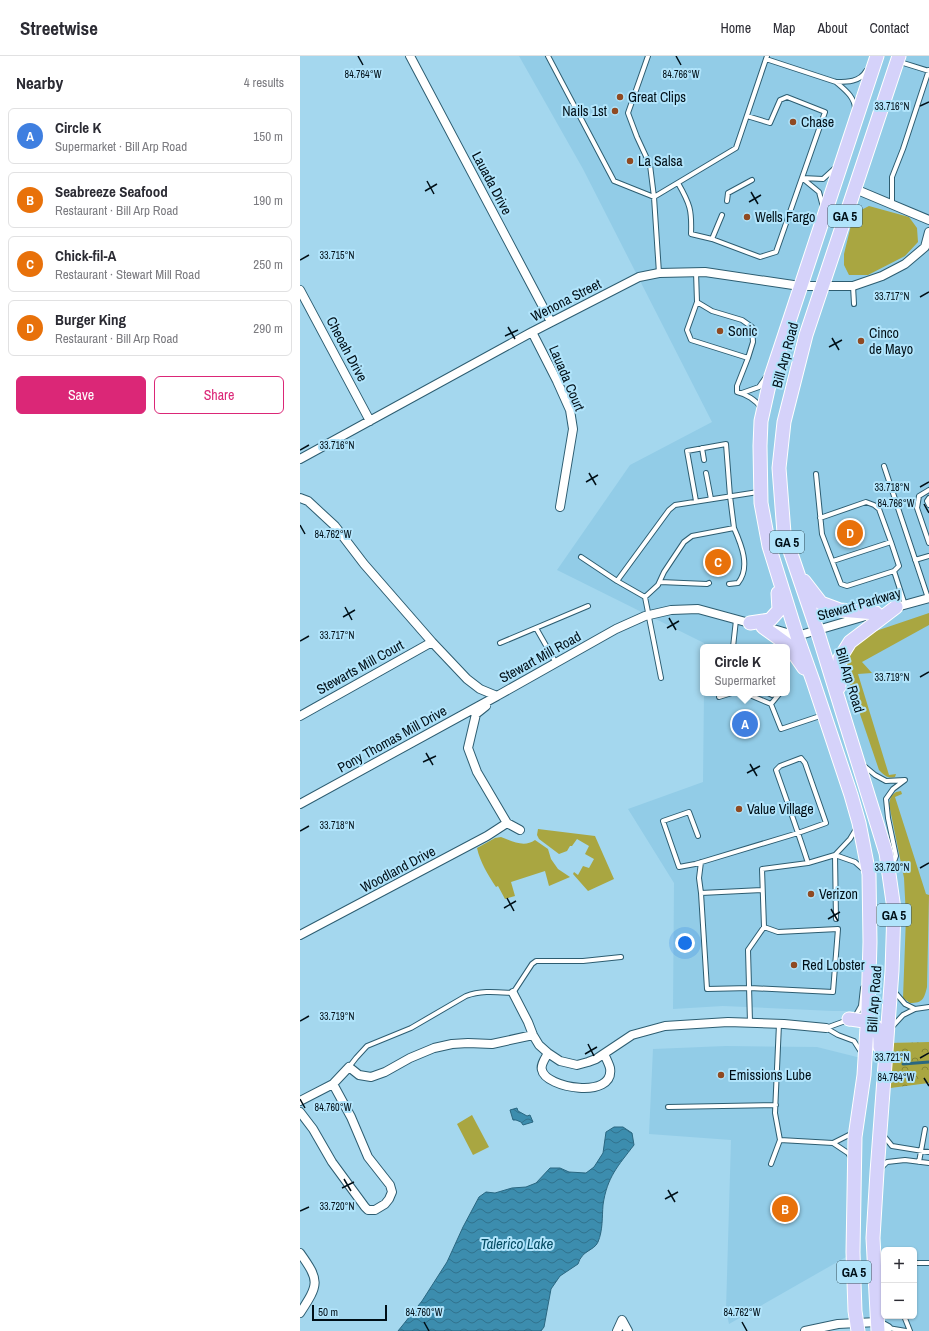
<!DOCTYPE html>
<html lang="en">
<head>
<meta charset="utf-8">
<style>
  :root { --surface:#fff; --page:#f2f2f3; --text:#2b2b33; --muted:#7c7c81; --line:#e1e1e2; --accent:#db2777 }
  body { margin:0; font-family:"Archivo Narrow",sans-serif; background:var(--page); color:var(--text) }
  .controls { position:absolute; right:12px; bottom:12px; display:grid; overflow:hidden; border-radius:6px; box-shadow:0 1px 3px #0004 }
  .controls button { width:36px; height:36px; display:grid; place-items:center; padding:0; border:0; border-bottom:1px solid var(--line); background:var(--surface); color:var(--text); font:20px sans-serif }
  .scale { position:absolute; left:12px; bottom:10px; width:75px; box-sizing:border-box; padding-left:4px; border:2px solid #000f17; border-top:0; font-size:11px; line-height:14px; white-space:nowrap; color:#000f17; -webkit-text-stroke:3px #b1e4fb; paint-order:stroke }
  .you { position:absolute; left:385px; top:887px; width:14px; height:14px; margin:-10px; border:3px solid #fff; border-radius:50%; background:#1a73e8; box-shadow:0 0 0 6px #1a73e833 }
  .badge { display:grid; place-items:center; width:26px; height:26px; border-radius:50%; background:var(--accent); color:#fff; font-size:13px; font-weight:700 }
  .pin { position:absolute; translate:-50% -50%; border:2px solid #fff; box-shadow:0 1px 4px #0006 }
  .popup { position:absolute; left:400px; top:588px; width:90px; height:52px; box-sizing:border-box; display:grid; place-content:center; border-radius:6px; background:var(--surface); filter:drop-shadow(0 1px 3px #0005); font-size:13px; white-space:nowrap; color:var(--muted) }
  .popup b { font-size:15px; color:var(--text) }
  .popup::after { content:''; position:absolute; left:50%; top:100%; margin-left:-8px; border:8px solid transparent; border-top-color:var(--surface) }
  .list { margin:0; padding:0; list-style:none }
  h2 { display:flex; justify-content:space-between; align-items:center; height:52px; margin:0; padding:0 16px; font-size:17px }
  h2 small { font-size:13px; font-weight:400; color:var(--muted) }
  .list li { display:grid; grid-template-columns:26px 1fr auto; gap:12px; align-items:center; box-sizing:border-box; height:56px; margin:0 8px 8px; padding:0 8px; border:1px solid var(--line); border-radius:6px }
  .list b { display:block; font-size:15px; white-space:nowrap }
  .list p { margin:0; font-size:13px; white-space:nowrap; color:var(--muted) }
  .list em { font-size:13px; font-style:normal; color:var(--muted) }
  .actions { display:flex; gap:8px; padding:12px 16px }
  .actions a { flex:1; padding:9px 0; border:1px solid var(--accent); border-radius:6px; text-align:center; font-size:14px; color:var(--accent) }
  .actions .main { background:var(--accent); color:#fff }
  .map { position:relative; flex:none; width:629px; height:1275px; overflow:hidden }
  header { display:flex; align-items:center; gap:24px; box-sizing:border-box; height:56px; padding:0 20px; background:var(--surface); border-bottom:1px solid var(--line) }
  header strong { font-size:19px }
  nav { display:flex; gap:22px; margin-inline-start:auto; font-size:14px }
  main { display:flex }
  aside { flex:1; background:var(--surface) }
  .map>svg:first-child { display:block }
</style>
</head>
<body>
<header>
<strong>Streetwise</strong>
<nav><a>Home</a><a>Map</a><a>About</a><a>Contact</a></nav>
</header>
<main>
<aside>
<h2>Nearby<small>4 results</small></h2>
<ul class="list">
<li><span class="badge" style="background:#3f7fe0">A</span><div><b>Circle K</b><p>Supermarket · Bill Arp Road</p></div><em>150 m</em></li>
<li><span class="badge" style="background:#e8710a">B</span><div><b>Seabreeze Seafood</b><p>Restaurant · Bill Arp Road</p></div><em>190 m</em></li>
<li><span class="badge" style="background:#e8710a">C</span><div><b>Chick-fil-A</b><p>Restaurant · Stewart Mill Road</p></div><em>250 m</em></li>
<li><span class="badge" style="background:#e8710a">D</span><div><b>Burger King</b><p>Restaurant · Bill Arp Road</p></div><em>290 m</em></li>
</ul>
<div class="actions"><a class="main">Save</a><a>Share</a></div>
</aside>
<div class="map">
<svg width="629" height="1275" viewBox="0 0 629 1275">
  <defs>
    <pattern id="forest-crowns" width="20" height="18" patternUnits="userSpaceOnUse"><rect width="20" height="18" fill="#a9a641"/><path d="M2 6a3 3 0 1 1 6 0M12 15a3 3 0 1 1 6 0" fill="none" stroke="#878635"/></pattern>
    <pattern id="water-waves" width="16" height="10" patternUnits="userSpaceOnUse"><rect width="16" height="10" fill="#3c8dae"/><path d="M0 5q4-4 8 0t8 0" fill="none" stroke="#30728d"/></pattern>
  </defs>
  <rect width="100%" height="100%" fill="#a4d7ee"/>
  <path fill="#92cce7" fill-rule="evenodd" d="M219 0H629V986L587 987 584 1033 629 1027V1275H558L553 1197 429 1268 426 1254 431 1084 349 1078 353 993 426 990 517 991 565 1003 567 955H533L423 950 373 953 374 827 328 753 403 726 404 637H487V591H404V587L257 514 330 409 412 366 283 113ZM584 1194H614V1260H584Z"/>
  <path fill="#a9a641" d="M569 150 609 161 617 172 618 186 605 200 568 219H549L544 209V198L552 165 559 155Z
    M629 557V569L562 606 572 617 558 618 589 719 596 718 595 721C588 723 585 720 579 714L545 614C548 597 552 587 567 578Z
    M601 735 602 738 595 741 626 838 629 839 627 931C624 943 623 947 610 947L603 942 606 861 604 822 589 748 591 740 596 736Z
    M238 773 295 780 314 823 288 835 273 818 274 816 278 819 283 810 289 812 294 803 285 798 289 790 277 783 272 790H270L267 795 259 798 239 783 237 779Z
    M201 781C212 785 224 792 235 784L248 793 251 803 258 813 270 821 249 830 245 815 211 826 215 840 205 843 198 830 196 831C188 819 180 806 177 792L195 782Z
    M172 1059 189 1091 173 1099 157 1068Z"/>
  <path fill="url(#forest-crowns)" d="M629 986V1027L583 1033 587 987Z"/>
  <path fill="url(#water-waves)" stroke="#2a6781" d="M217 1052 218 1055 227 1060 230 1059 233 1066 223 1069 221 1066 216 1064H213L210 1054Z
    M314 1071H323L332 1077 334 1089C318 1110 307 1121 303 1149 302 1161 303 1174 298 1186 294 1195 282 1194 278 1208L260 1220 251 1233 244 1271 241 1275H98L122 1245 147 1206 163 1171 179 1141 186 1136 195 1137 212 1132 226 1131 236 1127 250 1112H260L269 1116 286 1117 294 1111 303 1097 306 1076Z"/>
  <g fill="none" stroke-linecap="round" stroke-linejoin="round">
    <path stroke="#2a6781" stroke-width="3" d="M603 1008 629 1006"/>
    <g stroke="#2d5d71" stroke-width="6">
      <path id="service" d="M248 0 314 125 354 141
        M348 0 328 57 337 81 350 109 354 141 359 217
        M466 3 536 26C547 26 560 26 566 15
        M600 6 629 15
        M536 26C544 33 555 41 555 53
        M502 122 523 123 534 113
        M502 122 519 136 523 151
        M378 127C390 148 392 154 391 178L412 183 460 201 476 196 525 56 487 41 480 44 470 67 447 60
        M354 141 436 92 467 0
        M427 145 428 137 452 124
        M592 148V121L603 93 629 14
        M412 183 422 159
        M396 216 397 246 387 274 391 284 448 302 453 286 452 271 442 264 412 255 397 246
        M553 230 554 248
        M448 302 437 330V336C446 338 456 344 461 352
        M442 337 459 331 466 321
        M402 392 404 404
        M584 410 628 542
        M406 417 411 443
        M516 418 522 478 541 528 547 530 594 515 605 549
        M629 434 619 440 617 452 629 487
        M629 442 627 445 629 449
        M520 462 566 446 574 449 579 453 591 486
        M281 501 317 525
        M615 504 629 500
        M533 505 591 486 599 510 594 515
        M360 526 407 528 409 527
        M429 528 438 527C451 511 441 488 434 472
        M345 541 358 529 364 516 384 486 392 480 434 472 430 440 426 388 387 395 396 445
        M236 572 256 607
        M200 587 288 550
        M433 591 436 564
        M361 622 345 541 317 525 369 454 375 449 458 436
        M450 637 452 640 471 648 481 673 523 659
        M468 637 472 639 478 637
        M419 641 432 637
        M471 648 480 637
        M563 709 575 719 586 725 605 724 593 733 586 743 588 762 596 800 592 811
        M398 780 389 756 363 765 379 811 395 808 498 777 526 767 505 707 501 702 480 710 476 714C487 745 498 776 508 807
        M535 799 536 863
        M535 799 555 806 564 814
        M401 806 399 822 401 837
        M462 834 401 837 407 933 450 932 533 936 538 873 478 876 464 871 462 813 508 807 535 799 550 783 556 773
        M615 953 629 951
        M554 961 556 959 561 950 563 932
        M548 964 526 972 538 979 554 985 561 996
        M450 966 448 894 464 871
        M479 968 475 1057 480 1084 533 1087
        M591 972 603 959 615 953 605 948 593 934
        M49 1011 56 1002 67 990 111 972 166 940C181 934 197 936 213 937L232 908 236 905H283L321 901
        M368 1051 476 1049
        M583 1079 592 1090 629 1096
        M550 1100 548 1097 533 1087 553 1077
        M619 1106 625 1073
        M471 1108 480 1084
        M580 1113 587 1106 605 1104 629 1107
        M614 1208 616 1207H629
        M604 1260 610 1275
        M588 1272 606 1275"/>
    </g>
    <g stroke="#2d5d71" stroke-width="10">
      <path id="minor" d="M110 0 251 266
        M555 133 629 164
        M0 234 70 365
        M232 276 257 325 270 354 273 373 260 451
        M0 403 232 276 339 221 359 217 405 216 500 230H553L582 220 605 208 625 191 629 176
        M0 442 8 445 35 470 64 508 132 586 167 623 180 633 197 640 316 573 345 560 371 554 398 553 453 568
        M593 552 629 542
        M470 572 497 580 569 559
        M186 650 176 658 168 692 177 716 207 767 220 774
        M0 660 132 586
        M0 748 197 640
        M0 879 187 780 207 767
        M213 937 228 966 233 979 239 989 248 997 260 1005 277 1009 288 1006 296 1003 332 979 365 970 428 966 484 968 526 972
        M248 997C246 1001 240 1009 242 1014 245 1032 315 1044 310 1012 309 1008 306 1002 304 998
        M0 1045 33 1028
        M0 1056 13 1073 32 1106 65 1151 68 1154H75L85 1148 89 1143 92 1136 90 1129 68 1101 51 1061 33 1028 49 1011 59 1019 71 1021 85 1016 110 1002 134 992 152 988 168 987 192 988 233 979
        M0 1197C20 1225 19 1228 0 1257
        M317 1275 322 1264 328 1275
        M505 1275 538 1268 577 1266 588 1272 582 1275"/>
    </g>
    <g stroke="#fff" stroke-width="15">
      <path id="primary" d="M504 525 521 547 540 554 576 557
        M450 567 470 564 479 554 478 537
        M463 571 488 589 504 612
        M539 631 540 602 550 586 596 551
        M549 963C572 966 581 966 580 991
        M558 1275 555 1255 553 1196 555 1081 564 1019 568 955 570 886 569 818 559 767 551 739 513 625 497 580 469 490 461 447 460 390 461 365 471 320 577 0
        M578 1275 573 1182 577 1116 592 915 594 853 586 797 517 574 484 477 479 412 484 366 506 279 599 0"/>
    </g>
    <use href="#service" stroke="#fff" stroke-width="4"/>
    <use href="#minor" stroke="#fff" stroke-width="8"/>
    <use href="#primary" stroke="#d5d2fa" stroke-width="13"/>
  </g>
  <path fill="none" stroke="#000f17" stroke-width="1.5" d="M58 0 63 9M376 0 381 9M620 50 629 46M127 125 134 138M125 135 137 128M451 136 458 148M449 146 461 139M0 204 9 199M620 241 629 236M208 271 215 283M205 280 218 274M532 282 539 294M529 291 542 284M0 394 9 389M289 417 296 429M286 426 298 419M620 431 629 426M624 448 629 457M0 469 5 478M45 551 52 564M43 561 55 554M369 562 376 574M367 572 379 565M0 585 9 580M620 621 629 616M126 697 133 709M123 706 136 700M450 708 457 720M447 717 460 710M0 775 9 770M620 812 629 807M207 842 214 855M204 852 216 845M531 853 538 865M528 863 540 856M0 965 9 960M288 988 294 1000M285 998 297 991M620 1002 629 997M624 1022 629 1030M0 1043 5 1052M44 1123 51 1135M42 1132 54 1126M368 1134 375 1146M365 1143 378 1136M0 1155 9 1151M124 1266 129 1275M442 1266 447 1275"/>
  <g fill="#904a22" stroke="#b1e4fb" stroke-width="1.5">
    <circle cx="320" cy="41" r="4"/>
    <circle cx="315" cy="55" r="4"/>
    <circle cx="493" cy="66" r="4"/>
    <circle cx="330" cy="105" r="4"/>
    <circle cx="447" cy="161" r="4"/>
    <circle cx="420" cy="275" r="4"/>
    <circle cx="561" cy="285" r="4"/>
    <circle cx="439" cy="753" r="4"/>
    <circle cx="511" cy="838" r="4"/>
    <circle cx="494" cy="909" r="4"/>
    <circle cx="421" cy="1019" r="4"/>
  </g>
  <g text-anchor="middle" dominant-baseline="central" stroke-width="4" stroke-linejoin="round" paint-order="stroke">
    <g fill="#b1e4fb" stroke="#354f5b" stroke-width="1">
      <rect x="528" y="149" width="34" height="22" rx="3"/>
      <rect x="470" y="475" width="34" height="22" rx="3"/>
      <rect x="577" y="848" width="34" height="22" rx="3"/>
      <rect x="537" y="1205" width="34" height="22" rx="3"/>
    </g>
    <g font-size="13" font-weight="bold" fill="#000f17">
      <text x="545" y="160">GA 5</text>
      <text x="487" y="486">GA 5</text>
      <text x="594" y="859">GA 5</text>
      <text x="554" y="1216">GA 5</text>
    </g>
    <g font-size="14" fill="#000f17" stroke="#b1e4fb" text-anchor="start">
      <text x="328" y="41">Great Clips</text>
      <text x="307" y="55" text-anchor="end">Nails 1st</text>
      <text x="501" y="66">Chase</text>
      <text x="338" y="105">La Salsa</text>
      <text x="455" y="161">Wells Fargo</text>
      <text x="428" y="275">Sonic</text>
      <text x="569" y="277">Cinco<tspan x="569" dy="16">de Mayo</tspan></text>
      <text x="447" y="753">Value Village</text>
      <text x="519" y="838">Verizon</text>
      <text x="502" y="909">Red Lobster</text>
      <text x="429" y="1019">Emissions Lube</text>
    </g>
    <g font-size="14" fill="#000f17" stroke="#b1e4fb">
      <text transform="translate(192 127) rotate(62)">Lauada Drive</text>
      <text transform="translate(266 244) rotate(-27)">Wenona Street</text>
      <text transform="translate(47 293) rotate(62)">Cheoah Drive</text>
      <text transform="translate(485 299) rotate(-75)">Bill Arp Road</text>
      <text transform="translate(267 322) rotate(67)">Lauada Court</text>
      <text transform="translate(559 548) rotate(-16)">Stewart Parkway</text>
      <text transform="translate(240 601) rotate(-29)">Stewart Mill Road</text>
      <text transform="translate(60 611) rotate(-29)">Stewarts Mill Court</text>
      <text transform="translate(550 624) rotate(73)">Bill Arp Road</text>
      <text transform="translate(92 683) rotate(-29)">Pony Thomas Mill Drive</text>
      <text transform="translate(98 813) rotate(-28)">Woodland Drive</text>
      <text transform="translate(574 943) rotate(-86)">Bill Arp Road</text>
    </g>
    <g font-size="15" font-style="italic" fill="#054c64" stroke="#b1e4fb">
      <text x="217" y="1187">Talerico Lake</text>
    </g>
  </g>
  <g font-size="10" text-anchor="middle" fill="#000f17" stroke="#b1e4fb" stroke-width="4" stroke-linejoin="round" paint-order="stroke">
    <text x="63" y="22">84.764°W</text>
    <text x="381" y="22">84.766°W</text>
    <text x="592" y="54">33.716°N</text>
    <text x="37" y="203">33.715°N</text>
    <text x="592" y="244">33.717°N</text>
    <text x="37" y="393">33.716°N</text>
    <text x="592" y="435">33.718°N</text>
    <text x="596" y="451">84.766°W</text>
    <text x="33" y="482">84.762°W</text>
    <text x="37" y="583">33.717°N</text>
    <text x="592" y="625">33.719°N</text>
    <text x="37" y="773">33.718°N</text>
    <text x="592" y="815">33.720°N</text>
    <text x="37" y="964">33.719°N</text>
    <text x="592" y="1005">33.721°N</text>
    <text x="596" y="1025">84.764°W</text>
    <text x="33" y="1055">84.760°W</text>
    <text x="37" y="1154">33.720°N</text>
    <text x="124" y="1260">84.760°W</text>
    <text x="442" y="1260">84.762°W</text>
  </g>
</svg>
<div class="controls">
<button>+</button>
<button>−</button>
</div>
<div class="scale">50 m</div>
<div class="you"></div>
<div class="pin badge" style="left:445px;top:668px;background:#3f7fe0">A</div>
<div class="popup"><b>Circle K</b>Supermarket</div>
<div class="pin badge" style="left:485px;top:1153px;background:#e8710a">B</div>
<div class="pin badge" style="left:418px;top:506px;background:#e8710a">C</div>
<div class="pin badge" style="left:550px;top:477px;background:#e8710a">D</div>
</div>
</main>
</body>
</html>
